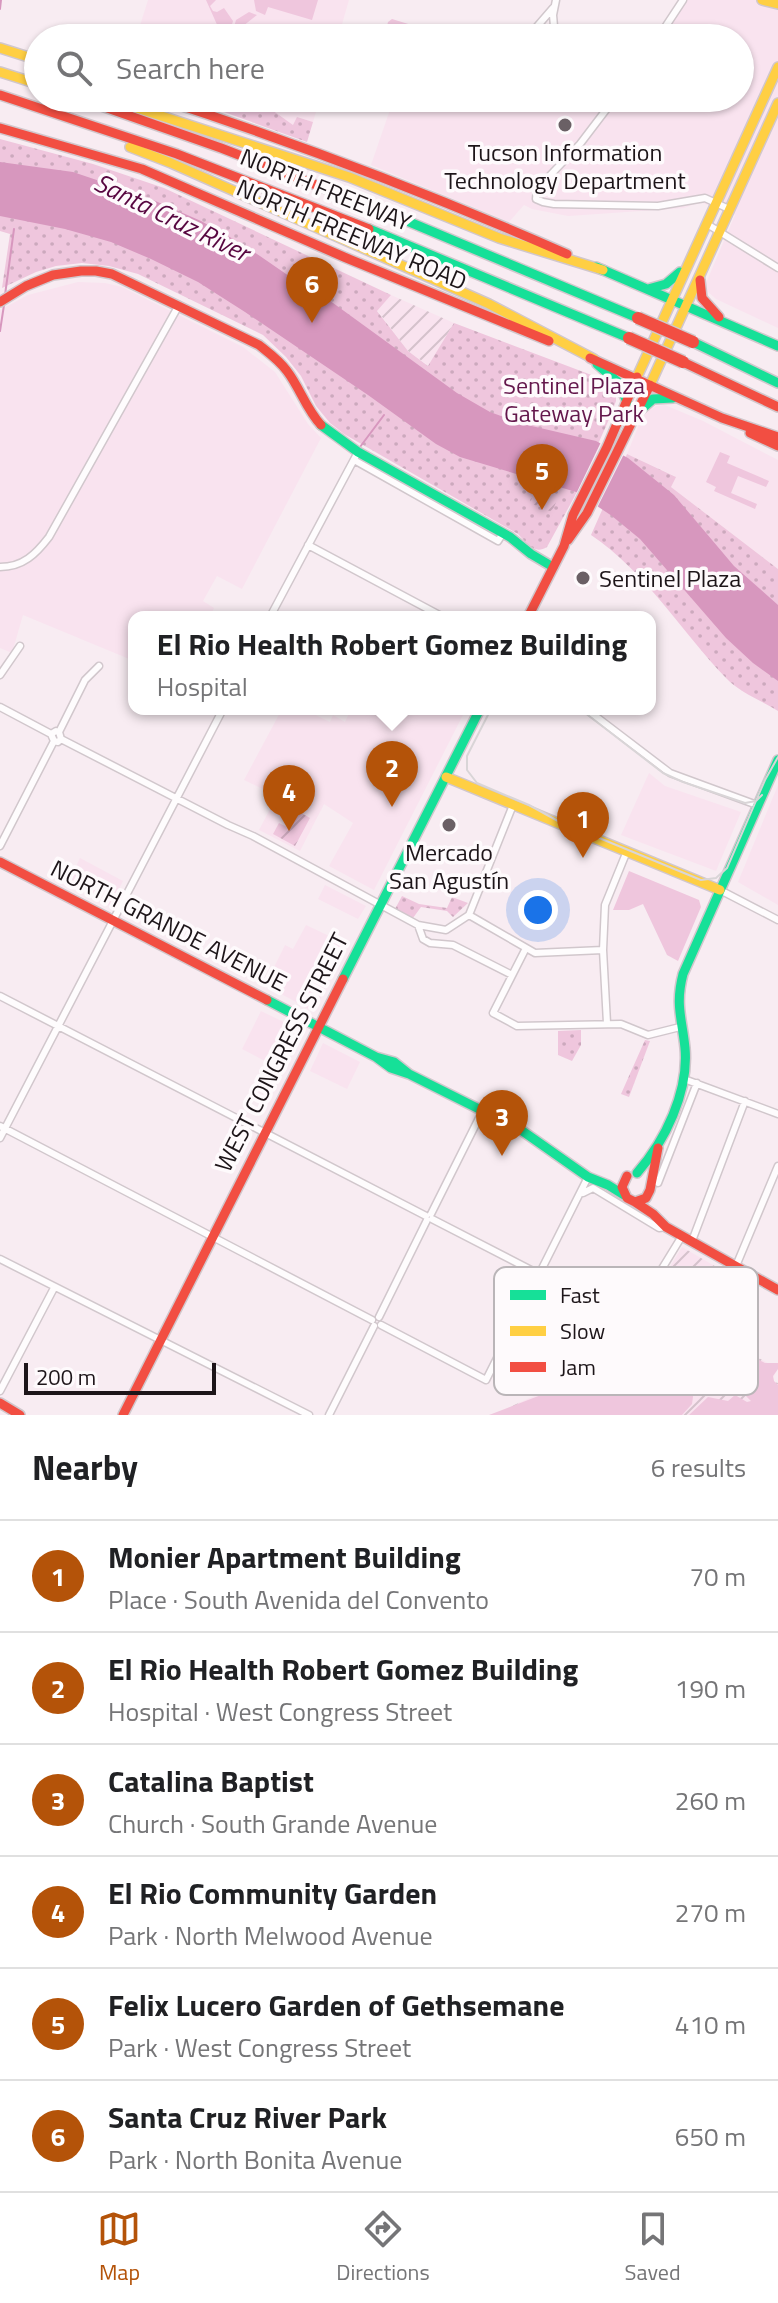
<!DOCTYPE html>
<html lang="en">
<head>
<meta charset="utf-8">
<style>
  :root { --surface:#fff; --page:#f2f2f2; --text:#202124; --muted:#757577; --line:#e0e0e0; --accent:#b45309 }
  body { margin:0; font-family:"Titillium Web",sans-serif; background:var(--page); color:var(--text) }
  .scale { position:absolute; left:24px; bottom:20px; width:192px; box-sizing:border-box; padding-left:8px; border:4px solid #1d1519; border-top:0; font-size:22px; line-height:28px; white-space:nowrap; color:#1d1519; -webkit-text-stroke:6px #fefafc; paint-order:stroke }
  .you { position:absolute; left:538px; top:910px; width:28px; height:28px; margin:-20px; border:6px solid #fff; border-radius:50%; background:#1a73e8; box-shadow:0 0 0 12px #1a73e833 }
  .badge { display:grid; place-items:center; width:52px; height:52px; border-radius:50%; background:var(--accent); color:#fff; font-size:26px; font-weight:700 }
  .pin { position:absolute; translate:-50% -66px; filter:drop-shadow(0 2px 4px #0008) }
  .pin::after { content:''; position:absolute; top:42px; width:28px; height:24px; background:inherit; clip-path:polygon(0 0,100% 0,50% 100%) }
  .popup { position:absolute; left:128px; top:611px; width:528px; height:104px; box-sizing:border-box; display:grid; place-content:center; border-radius:16px; background:var(--surface); filter:drop-shadow(0 2px 6px #0005); font-size:26px; white-space:nowrap; color:var(--muted) }
  .popup b { font-size:30px; color:var(--text) }
  .popup::after { content:''; position:absolute; left:50%; top:100%; margin-left:-16px; border:16px solid transparent; border-top-color:var(--surface) }
  .list { margin:0; padding:0; list-style:none }
  h2 { display:flex; justify-content:space-between; align-items:center; height:104px; margin:0; padding:0 32px; font-size:34px }
  h2 small { font-size:26px; font-weight:400; color:var(--muted) }
  .list li { display:grid; grid-template-columns:52px 1fr auto; gap:24px; align-items:center; box-sizing:border-box; height:112px; padding:0 32px; border-top:2px solid var(--line) }
  .list b { display:block; font-size:30px; white-space:nowrap }
  .list p { margin:0; font-size:26px; white-space:nowrap; color:var(--muted) }
  .list em { font-size:26px; font-style:normal; color:var(--muted) }
  .icon { flex:none; width:44px; height:44px; fill:none; stroke:currentColor; stroke-width:2; stroke-linecap:round; stroke-linejoin:round }
  .map { position:relative; flex:none; width:778px; height:1415px; overflow:hidden }
  .search { position:absolute; background:var(--surface); box-shadow:0 2px 6px #0004; left:24px; right:24px; top:24px; height:88px; display:flex; align-items:center; gap:20px; box-sizing:border-box; padding:0 28px; border-radius:44px; color:var(--muted); font-size:30px }
  .sheet { height:776px; background:var(--surface) }
  nav { display:flex; justify-content:space-around; align-items:center; box-sizing:border-box; height:112px; border-top:2px solid var(--line); background:var(--surface); font-size:22px; color:var(--muted) }
  nav a { display:grid; justify-items:center; gap:4px }
  nav .on { color:var(--accent) }
  .map>svg:first-child { display:block }
</style>
</head>
<body>
<div class="map">
<svg width="778" height="1415" viewBox="0 0 778 1415">
  <defs>
    <pattern id="industrial-furrows" width="10" height="10" patternUnits="userSpaceOnUse" patternTransform="scale(2)"><rect width="10" height="10" fill="#f9e3ef"/><path d="M-1 1l2-2M0 10L10 0M9 11l2-2" fill="none" stroke="#d5c2cc"/></pattern>
    <pattern id="park-dots" width="8" height="8" patternUnits="userSpaceOnUse" patternTransform="scale(2)"><rect width="8" height="8" fill="#efc6dd"/><path d="M2 2h.1M6 6h.1" fill="none" stroke="#cca9bd" stroke-width="1.8" stroke-linecap="round"/></pattern>
    <pattern id="garden-furrows" width="10" height="10" patternUnits="userSpaceOnUse" patternTransform="scale(2)"><rect width="10" height="10" fill="#efc6dd"/><path d="M-1 1l2-2M0 10L10 0M9 11l2-2" fill="none" stroke="#cca9bd"/></pattern>
  </defs>
  <rect width="100%" height="100%" fill="#f8ecf2"/>
  <path fill="#f9e3ef" d="M148 0H349L338 38H140L137 35Z
    M683 0H778V328L716 299 707 291 706 283 735 215 700 202 684 208 568 216 532 209 524 205 509 222 371 165 394 98H740V38H658Z
    M252 98H320L313 122 297 117 294 126 258 100Z
    M78 282 105 283 122 287 243 347 275 372 308 424 321 438 242 589 217 576 203 601 214 608 210 617H134V661L23 615 12 653 0 648V310L28 295Z
    M665 405 703 421 778 460V569L671 487 675 476 627 454 643 415 656 406Z
    M282 709H303L330 722 333 715 345 722 351 709H466L374 890 329 866 353 823 324 804 300 851 259 830 277 796 244 780Z
    M649 773 665 786 741 812 716 871 621 835Z
    M778 785V905L738 882Z
    M80 858 123 881 110 906 68 883Z
    M325 885 366 906 358 919 318 899Z
    M306 925 346 944 314 1012 265 985 285 945 293 949Z
    M261 1011 302 1031 282 1070 242 1049Z
    M323 1043 360 1062 347 1089 310 1071Z"/>
  <path fill="url(#industrial-furrows)" d="M391 295 454 323 429 366 408 351 377 310Z
    M682 1247 720 1269 690 1318 778 1369 771 1381 778 1383V1415H492L585 1373 521 1329 533 1303 553 1312 633 1327Z"/>
  <path fill="#efc6dd" d="M206 0H216L210 6 213 11 217 12 224 8 233 21 228 38H223Z
    M254 0H318L312 20 268 7 265 15 256 11Z
    M249 12 257 15 243 26 247 31H259L261 26 300 38H231L236 20Z
    M392 19 418 27 420 32 418 38C407 38 394 40 385 33L388 22Z
    M720 452 730 456 727 463 769 481 766 487 738 476 731 493 757 504 755 509 714 491 716 487 706 482Z
    M629 871 699 900 701 907 678 961 667 955 643 904 629 910H613Z
    M693 1339 714 1349C730 1341 737 1349 750 1358L753 1357 765 1363H778V1369L773 1376 774 1381 778 1385V1415H689L708 1397 728 1401 735 1395 747 1402 751 1401 744 1394 714 1393 716 1383 714 1382 707 1390 700 1392 698 1375C684 1363 688 1357 690 1341Z
    M666 1343C671 1351 673 1363 678 1368 690 1384 696 1378 692 1404L682 1415H489L554 1390 547 1384C552 1372 564 1374 573 1369L569 1364 571 1359C582 1358 593 1365 604 1366L614 1354 623 1356 660 1344Z"/>
  <path fill="url(#park-dots)" d="M185 98H252L258 100 293 125 297 117 313 122 307 142Z
    M0 139 93 164 164 188 391 295 377 311 408 351 428 366 454 323 610 382 616 391V401L610 417 576 494 547 547C534 555 527 543 518 534L344 434 330 423 316 406 301 376 286 357 263 335 138 274 109 266 82 263 56 266 36 272 2 288 10 234 0 231Z
    M627 454 676 477 671 487 778 569V711C762 701 739 692 726 678 680 630 647 573 591 535Z
    M402 896 419 904 447 908 452 897 468 903 453 917 447 911 421 907 413 918 395 909Z
    M581 1030V1045L572 1061 558 1055V1031Z
    M645 1040 650 1041 629 1097 621 1094Z"/>
  <path fill="url(#garden-furrows)" d="M537 486 559 495 552 512 530 503Z
    M296 810 310 818 295 846 273 834 279 823 287 827Z"/>
  <path fill="#d797be" d="M0 162 73 172 144 196 201 221 244 245 302 285 311 287 457 393 490 412 523 424 596 441 628 458 674 495 734 566 778 605V681L753 663 726 638 640 539 612 516 576 492 460 457 436 444 368 395 245 312 198 282 151 259 111 242 65 229 0 216Z"/>
  <path fill="#f8ecf2" d="M602 440 625 452 596 510 575 496Z"/>
  <g fill="none" stroke-linecap="round" stroke-linejoin="round">
    <path stroke="#d797be" stroke-width="2" d="M0 9 1 0
      M5 295 14 229
      M0 331 4 305
      M360 447 384 415"/>
    <g stroke="#d1c7cc" stroke-width="9">
      <path id="street" d="M534 30 553 8
        M527 38C535 26 547 26 554 38
        M555 38 553 15 556 0
        M658 38 683 0
        M615 98 580 144 537 189 536 199 543 202 554 204 658 206 705 198 729 209
        M707 224 778 268
        M354 460 498 541 503 533
        M308 545 443 617
        M0 567C23 567 36 554 49 537L179 305
        M270 617 358 452
        M0 675 20 646
        M0 707 51 734
        M586 709 670 773 757 805
        M59 732 56 731 51 734 54 741 58 742 61 739 59 732 85 680 99 666
        M61 739 228 825 253 836 418 925 446 930 469 915 513 805
        M0 846 54 741
        M720 890 778 920
        M469 915 535 953 603 950
        M418 925 423 939 430 943 453 945 512 975
        M526 948 493 1013 517 1026 621 1024 648 1035 680 1027
        M0 996 426 1216
        M607 1023 603 950 605 905 627 851
        M684 1079 778 1114
        M0 1126 372 1320
        M0 1138 223 709
        M658 1183 697 1083
        M583 1193 593 1188 659 1228 666 1227
        M431 1214 483 1110
        M432 1219 630 1321 682 1236
        M692 1241 745 1101
        M0 1259 309 1415
        M736 1266 778 1166
        M379 1317 427 1220
        M381 1325 486 1380 588 1177
        M0 1391 54 1288
        M329 1415 374 1326"/>
    </g>
    <g stroke="#d1c7cc" stroke-width="12">
      <path id="fast" d="M388 213 638 318
        M369 229 629 338
        M596 267 778 346
        M648 289 666 284 680 272
        M693 342 778 383
        M597 364 619 383 627 402
        M637 413 653 399 673 398
        M321 425 358 452 510 537 531 554 553 567
        M343 979 480 709
        M267 1000 376 1057 394 1062 409 1074
        M376 1057 391 1068 409 1074 521 1130 588 1177 608 1185 624 1195
        M637 1173C665 1141 689 1092 685 1048 682 1018 675 1005 683 974L778 760"/>
    </g>
    <g stroke="#d1c7cc" stroke-width="12">
      <path id="slow" d="M762 0 778 4
        M0 48 38 60
        M0 72 38 84
        M106 98 349 177 499 238 603 270
        M130 147 171 163 489 304 594 359
        M637 377 778 67
        M650 385 778 103
        M446 777 720 890"/>
    </g>
    <g stroke="#d1c7cc" stroke-width="12">
      <path id="jam" d="M0 95 177 154 369 229
        M79 98 221 148 388 213
        M158 98C297 143 433 195 567 254
        M0 128 142 169 344 257 549 341
        M700 280 702 298 719 317
        M0 302 26 286 53 275 81 271H96L112 274 259 345C269 353 279 360 287 371 300 388 306 409 321 425
        M590 358 722 418
        M683 362 778 407
        M722 418 778 437
        M750 433 778 446
        M568 540 587 513 650 385
        M528 617 564 546 573 515 607 447 637 377
        M0 862 267 1000
        M627 1176 622 1187 627 1198 635 1202 646 1198 650 1190 658 1148
        M635 1202 653 1214 666 1227 778 1290
        M0 1403 20 1415
        M123 1415 343 979"/>
    </g>
    <use href="#street" stroke="#fefcfd" stroke-width="6"/>
    <use href="#fast" stroke="#16e098" stroke-width="9"/>
    <use href="#slow" stroke="#ffcf43" stroke-width="9"/>
    <use href="#jam" stroke="#f24e42" stroke-width="9"/>
    <path stroke="#d9d5d7" stroke-width="2" d="M491 709 467 756V770L477 783 529 805 558 821 701 880 716 878 727 868 765 780 778 757
      M580 709 663 773 683 782 745 803 756 801 762 795"/>
    <g stroke="#cfc9cc" stroke-width="15" stroke-linecap="butt">
      <path id="jam-bridge" d="M638 318 693 342
        M629 338 683 362"/>
    </g>
    <use href="#jam-bridge" stroke="#f24e42" stroke-width="12"/>
  </g>
  <g fill="#6a6065" stroke="#fefafc" stroke-width="3">
    <circle cx="565" cy="125" r="8"/>
    <circle cx="583" cy="578" r="8"/>
    <circle cx="449" cy="825" r="8"/>
  </g>
  <g text-anchor="middle" dominant-baseline="central" stroke-width="7" stroke-linejoin="round" paint-order="stroke">
    <g font-size="24" fill="#1d1519" stroke="#fefafc">
      <text x="565" y="152">Tucson Information<tspan x="565" dy="28">Technology Department</tspan></text>
      <text x="599" y="578" text-anchor="start">Sentinel Plaza</text>
      <text x="449" y="852">Mercado<tspan x="449" dy="28">San Agustín</tspan></text>
    </g>
    <g font-size="24" fill="#1d1519" stroke="#fefafc">
      <text transform="translate(326 189) rotate(22)">NORTH FREEWAY</text>
      <text transform="translate(352 234) rotate(23)">NORTH FREEWAY ROAD</text>
      <text transform="translate(169 925) rotate(27)">NORTH GRANDE AVENUE</text>
      <text transform="translate(281 1052) rotate(-63)">WEST CONGRESS STREET</text>
    </g>
    <g font-size="24" fill="#64174c" stroke="#fefafc">
      <text x="574" y="385">Sentinel Plaza<tspan x="574" dy="28">Gateway Park</tspan></text>
    </g>
    <g font-size="26" font-style="italic" fill="#570640" stroke="#fefafc">
      <text transform="translate(172 217) rotate(26)">Santa Cruz River</text>
    </g>
  </g>
  <rect x="494" y="1267" width="264" height="128" rx="12" fill="#fefafc" stroke="#bab5b8" stroke-width="2"/>
  <rect x="510" y="1290" width="36" height="10" fill="#16e098"/>
  <rect x="510" y="1326" width="36" height="10" fill="#ffcf43"/>
  <rect x="510" y="1362" width="36" height="10" fill="#f24e42"/>
  <g font-size="22" fill="#1d1519">
    <text x="560" y="1303">Fast</text>
    <text x="560" y="1339">Slow</text>
    <text x="560" y="1375">Jam</text>
  </g>
</svg>
<div class="scale">200 m</div>
<div class="you"></div>
<div class="pin badge" style="left:583px;top:858px">1</div>
<div class="pin badge" style="left:392px;top:807px">2</div>
<div class="popup"><b>El Rio Health Robert Gomez Building</b>Hospital</div>
<div class="pin badge" style="left:502px;top:1156px">3</div>
<div class="pin badge" style="left:289px;top:831px">4</div>
<div class="pin badge" style="left:542px;top:510px">5</div>
<div class="pin badge" style="left:312px;top:323px">6</div>
<div class="search"><svg class="icon" aria-label="search" viewBox="0 0 24 24"><circle cx="10" cy="10" r="6"/><path d="M15 15l6 6"/></svg>Search here</div>
</div>
<section class="sheet">
<h2>Nearby<small>6 results</small></h2>
<ul class="list">
<li><span class="badge">1</span><div><b>Monier Apartment Building</b><p>Place · South Avenida del Convento</p></div><em>70 m</em></li>
<li><span class="badge">2</span><div><b>El Rio Health Robert Gomez Building</b><p>Hospital · West Congress Street</p></div><em>190 m</em></li>
<li><span class="badge">3</span><div><b>Catalina Baptist</b><p>Church · South Grande Avenue</p></div><em>260 m</em></li>
<li><span class="badge">4</span><div><b>El Rio Community Garden</b><p>Park · North Melwood Avenue</p></div><em>270 m</em></li>
<li><span class="badge">5</span><div><b>Felix Lucero Garden of Gethsemane</b><p>Park · West Congress Street</p></div><em>410 m</em></li>
<li><span class="badge">6</span><div><b>Santa Cruz River Park</b><p>Park · North Bonita Avenue</p></div><em>650 m</em></li>
</ul>
</section>
<nav>
<a class="on"><svg class="icon" aria-label="map" viewBox="0 0 24 24"><path d="M3 6l6-2 6 2 6-2v14l-6 2-6-2-6 2zM9 4v14M15 6v14"/></svg>Map</a>
<a><svg class="icon" aria-label="directions" viewBox="0 0 24 24"><path d="M12 3l9 9-9 9-9-9zM9 14v-3h6M13 9l2 2-2 2"/></svg>Directions</a>
<a><svg class="icon" aria-label="saved" viewBox="0 0 24 24"><path d="M7 4h10v16l-5-4-5 4z"/></svg>Saved</a>
</nav>
</body>
</html>
